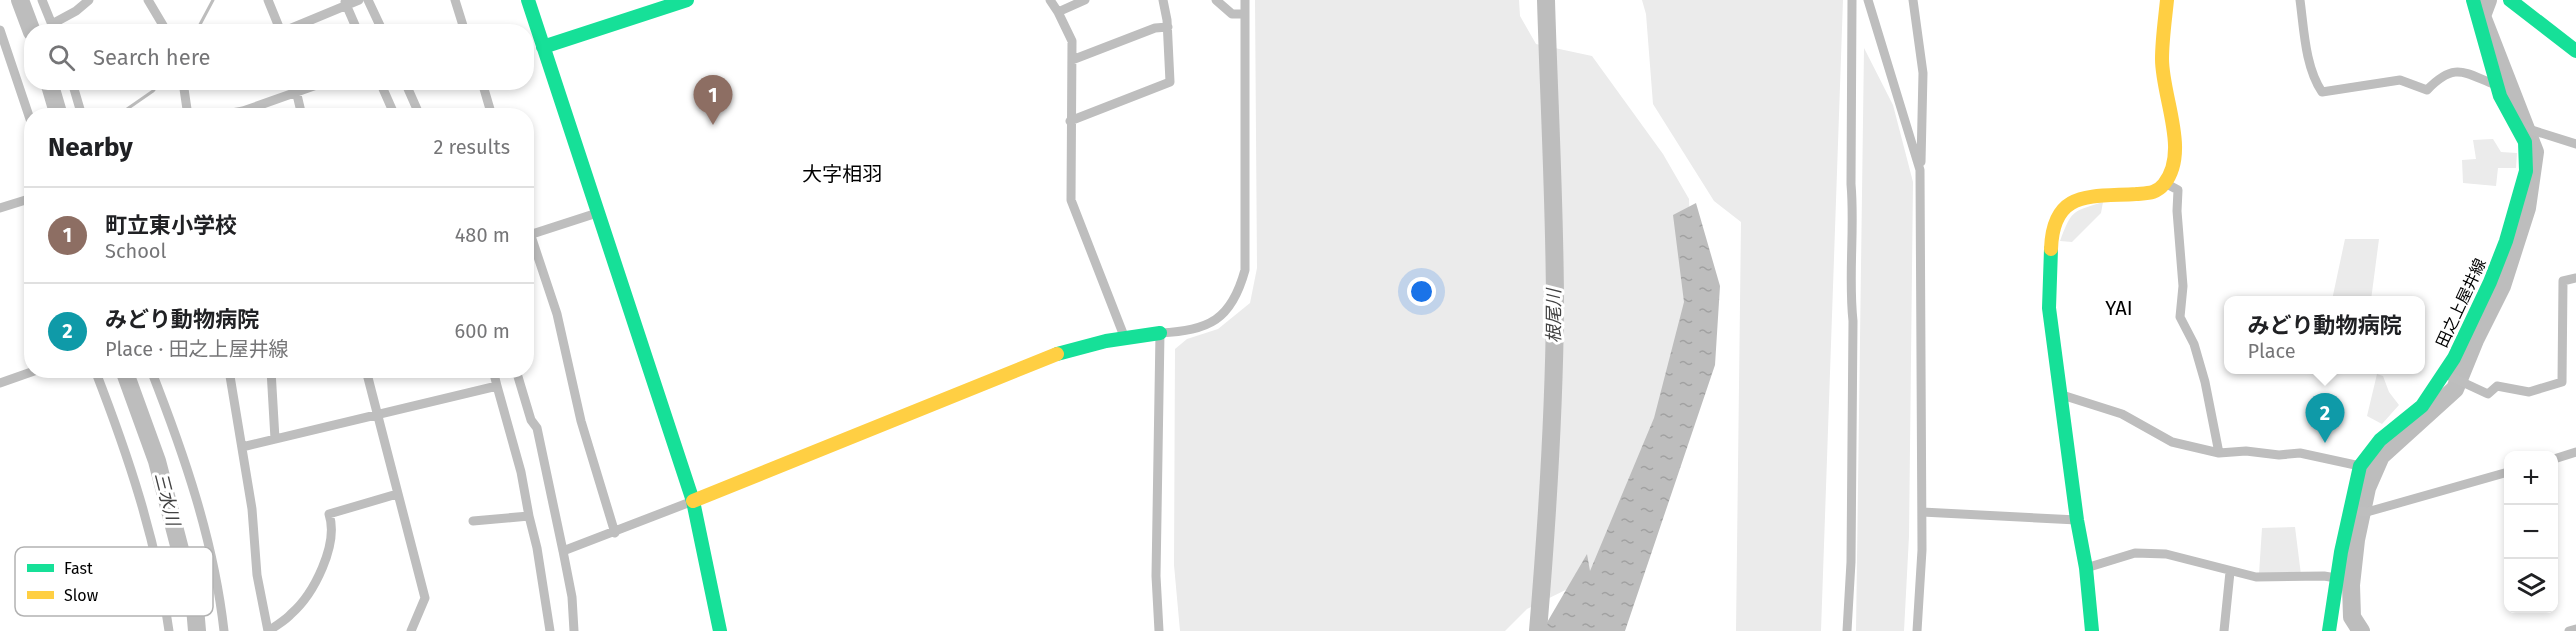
<!DOCTYPE html>
<html lang="en">
<head>
<meta charset="utf-8">
<style>
  :root { --surface:#fff; --page:#f6f6f6; --text:#202124; --muted:#757577; --line:#e0e0e0; --accent:#595959 }
  body { margin:0; font-family:"Fira Sans","Noto Sans JP",sans-serif; background:var(--page); color:var(--text) }
  .controls { position:absolute; right:18px; bottom:18px; display:grid; overflow:hidden; border-radius:12px; box-shadow:0 3px 9px #0003 }
  .controls button { width:54px; height:54px; display:grid; place-items:center; padding:0; border:0; border-bottom:2px solid var(--line); background:var(--surface); color:var(--text); font:30px sans-serif }
  .you { position:absolute; left:1422px; top:292px; width:21px; height:21px; margin:-15px; border:4px solid #fff; border-radius:50%; background:#1a73e8; box-shadow:0 0 0 9px #1a73e833 }
  .badge { display:grid; place-items:center; width:39px; height:39px; border-radius:50%; background:var(--accent); color:#fff; font-size:20px; font-weight:700 }
  .pin { position:absolute; translate:-50% -50px; filter:drop-shadow(0 2px 3px #0008) }
  .pin::after { content:''; position:absolute; top:32px; width:21px; height:18px; background:inherit; clip-path:polygon(0 0,100% 0,50% 100%) }
  .popup { position:absolute; left:2224px; top:296px; width:201px; height:78px; box-sizing:border-box; display:grid; place-content:center; border-radius:12px; background:var(--surface); filter:drop-shadow(0 2px 4px #0005); font-size:20px; white-space:nowrap; color:var(--muted) }
  .popup b { font-size:22px; color:var(--text) }
  .popup::after { content:''; position:absolute; left:50%; top:100%; margin-left:-12px; border:12px solid transparent; border-top-color:var(--surface) }
  .list { margin:0; padding:0; list-style:none }
  h2 { display:flex; justify-content:space-between; align-items:center; height:78px; margin:0; padding:0 24px; font-size:26px }
  h2 small { font-size:20px; font-weight:400; color:var(--muted) }
  .list li { display:grid; grid-template-columns:39px 1fr auto; gap:18px; align-items:center; box-sizing:border-box; height:96px; padding:0 24px; border-top:2px solid var(--line) }
  .list b { display:block; font-size:22px; white-space:nowrap }
  .list p { margin:0; font-size:20px; white-space:nowrap; color:var(--muted) }
  .list em { font-size:20px; font-style:normal; color:var(--muted) }
  .icon { flex:none; width:33px; height:33px; fill:none; stroke:currentColor; stroke-width:2; stroke-linecap:round; stroke-linejoin:round }
  .map { position:relative; flex:none; width:2576px; height:631px; overflow:hidden }
  .search { position:absolute; background:var(--surface); box-shadow:0 3px 9px #0003; left:24px; top:24px; width:510px; height:66px; display:flex; align-items:center; gap:15px; box-sizing:border-box; padding:0 21px; border-radius:24px; color:var(--muted); font-size:22px }
  .panel { position:absolute; background:var(--surface); box-shadow:0 3px 9px #0003; left:24px; top:108px; width:510px; height:270px; border-radius:24px }
  .map>svg:first-child { display:block }
</style>
</head>
<body>
<div class="map">
<svg width="2576" height="631" viewBox="0 0 2576 631">
  <defs>
    <pattern id="water-ripples" width="26" height="14" patternUnits="userSpaceOnUse" patternTransform="scale(1.5)"><rect width="26" height="14" fill="#bdbdbd"/><path d="M2 4q2-2 4 0t4 0M15 11q2-2 4 0t4 0" fill="none" stroke="#a1a1a1"/></pattern>
  </defs>
  <rect width="100%" height="100%" fill="#fff"/>
  <path fill="#ebebeb" d="M1255 0H1519L1520 16 1536 44 1592 56 1663 154 1689 199 1693 325 1610 568 1527 609 1505 631H1180L1174 565 1175 349 1187 339 1218 329 1250 303 1257 268Z
    M1642 0H1843L1821 631H1736L1741 222 1714 201 1653 104 1646 14Z
    M1864 48 1893 105 1913 182 1909 536 1904 631H1856Z
    M2493 139 2501 152 2517 153 2516 168H2498L2496 186 2463 183 2462 160 2476 159 2473 140Z
    M2103 202 2101 213 2072 242 2060 241C2072 210 2071 212 2103 202Z
    M2345 239H2379L2371 300H2332Z
    M2377 374 2383 376 2389 392 2399 405 2382 424 2367 416Z
    M2295 527 2301 575 2259 574 2262 528Z"/>
  <path fill="url(#water-ripples)" d="M1696 203 1720 286 1715 365 1625 631H1542L1587 554 1590 571 1654 418 1684 302 1673 215Z"/>
  <g fill="none" stroke-linecap="round" stroke-linejoin="round">
    <path stroke="#bdbdbd" stroke-width="3" d="M196 32 213 0
      M117 116 153 91 160 82"/>
    <path stroke="#bdbdbd" stroke-width="18" d="M20 0 32 32
      M49 82 59 116
      M124 370 157 461 195 607 197 631
      M1538 631C1547 524 1554 416 1555 309 1555 206 1549 103 1546 0
      M2361 631 2352 617 2351 585 2356 540 2367 488 2381 456 2455 389 2475 340 2502 286 2527 208 2535 152 2482 16 2488 0"/>
    <path stroke="#bebebe" stroke-width="9" d="M42 0 55 32
      M148 0 167 32
      M268 0 281 32
      M368 0 383 32
      M455 0 465 32
      M1050 0 1058 12 1072 41 1071 200 1124 336
      M1216 0 1232 14H1245
      M1868 0 1920 170 1922 550 1917 631
      M1913 0 1923 73 1921 162
      M2300 0C2304 29 2305 67 2322 92L2400 80 2427 90C2455 61 2464 73 2496 85
      M345 2 358 32
      M1058 12 1085 0
      M52 24 76 11 89 0
      M0 30 32 125
      M282 32 359 0
      M1072 60 1155 28 1168 27
      M72 82 82 116
      M183 82 188 116
      M294 82 302 116
      M380 82 395 116
      M405 82 420 116
      M482 82 492 116
      M215 116 243 111 325 82
      M1070 121 1170 82 1167 20 1163 0
      M2519 126 2576 144
      M2165 183 2178 190 2177 211 2183 286 2180 317 2194 344 2205 382 2219 453
      M0 208 32 198
      M526 221 557 314 581 421 615 533
      M526 236 597 213
      M95 370C128 455 157 541 169 631
      M151 370C184 454 214 541 224 631
      M229 370 252 509 257 575 268 631
      M271 370 275 439
      M366 370 425 598 411 631
      M493 370 497 386
      M516 370 531 420 537 428 563 551
      M2445 374 2488 394 2497 386 2529 392 2562 382 2563 281 2576 278
      M0 383 37 370
      M2059 394 2122 414 2172 442 2219 453 2246 451 2279 455 2300 453 2360 466
      M242 447 497 386 521 472 529 516
      M2554 459 2576 452
      M2350 510 2367 512 2508 472
      M1922 512 2077 520
      M473 521 529 516 537 548 550 631
      M2086 568 2135 553 2166 554 2256 577 2324 576 2336 578
      M269 631C276 625 285 621 291 614 314 594 339 544 329 514L397 494
      M574 631 572 597 563 551 693 501
      M1159 631 1156 576 1160 333C1209 330 1231 321 1245 270V0
      M1847 631 1851 562 1853 321C1848 275 1855 230 1851 184L1852 0
      M2224 631 2230 572
      M2569 631 2576 629"/>
    <path stroke="#16e098" stroke-width="14" d="M528 0 693 501 720 631
      M2510 0 2576 51
      M543 47 687 0
      M2051 249 2049 308 2077 520 2086 568 2092 631
      M1057 354 1106 341 1160 333
      M2329 631 2341 552 2360 466 2380 440 2422 406 2454 358 2490 282 2506 241 2526 171 2525 142 2500 96 2473 0"/>
    <path stroke="#ffcf43" stroke-width="14" d="M2051 249C2053 190 2089 197 2136 194 2147 193 2156 194 2164 184 2190 152 2162 97 2162 59 2162 40 2165 20 2167 0
      M693 501 1057 354"/>
  </g>
  <g text-anchor="middle" dominant-baseline="central" stroke-width="6" stroke-linejoin="round" paint-order="stroke">
    <g font-size="16" fill="#000" stroke="#fff">
      <text transform="translate(2461 303) rotate(-65)">田之上屋井線</text>
    </g>
    <g font-size="18" font-style="italic" fill="#424242" stroke="#fff">
      <text transform="translate(1554 316) rotate(-90)">根尾川</text>
      <text transform="translate(167 499) rotate(76)">三水川</text>
    </g>
    <g font-size="20" fill="#000" stroke="#fff">
      <text x="842" y="174">大字相羽</text>
      <text x="2119" y="308">YAI</text>
    </g>
  </g>
  <rect x="15" y="547" width="198" height="69" rx="9" fill="#fff" stroke="#b2b2b2" stroke-width="1.5"/>
  <rect x="27" y="564" width="27" height="8" fill="#16e098"/>
  <rect x="27" y="591" width="27" height="8" fill="#ffcf43"/>
  <g font-size="16" fill="#000">
    <text x="64" y="574">Fast</text>
    <text x="64" y="601">Slow</text>
  </g>
</svg>
<div class="controls">
<button>+</button>
<button>−</button>
<button><svg class="icon" aria-label="layers" viewBox="0 0 24 24"><path d="M12 4l9 5-9 5-9-5zM3 14l9 5 9-5"/></svg></button>
</div>
<div class="you"></div>
<div class="pin badge" style="left:713px;top:125px;background:#8d6e63">1</div>
<div class="pin badge" style="left:2325px;top:443px;background:#0f9aa8">2</div>
<div class="popup"><b>みどり動物病院</b>Place</div>
<div class="search"><svg class="icon" aria-label="search" viewBox="0 0 24 24"><circle cx="10" cy="10" r="6"/><path d="M15 15l6 6"/></svg>Search here</div>
<section class="panel">
<h2>Nearby<small>2 results</small></h2>
<ul class="list">
<li><span class="badge" style="background:#8d6e63">1</span><div><b>町立東小学校</b><p>School</p></div><em>480 m</em></li>
<li><span class="badge" style="background:#0f9aa8">2</span><div><b>みどり動物病院</b><p>Place · 田之上屋井線</p></div><em>600 m</em></li>
</ul>
</section>
</div>
</body>
</html>
